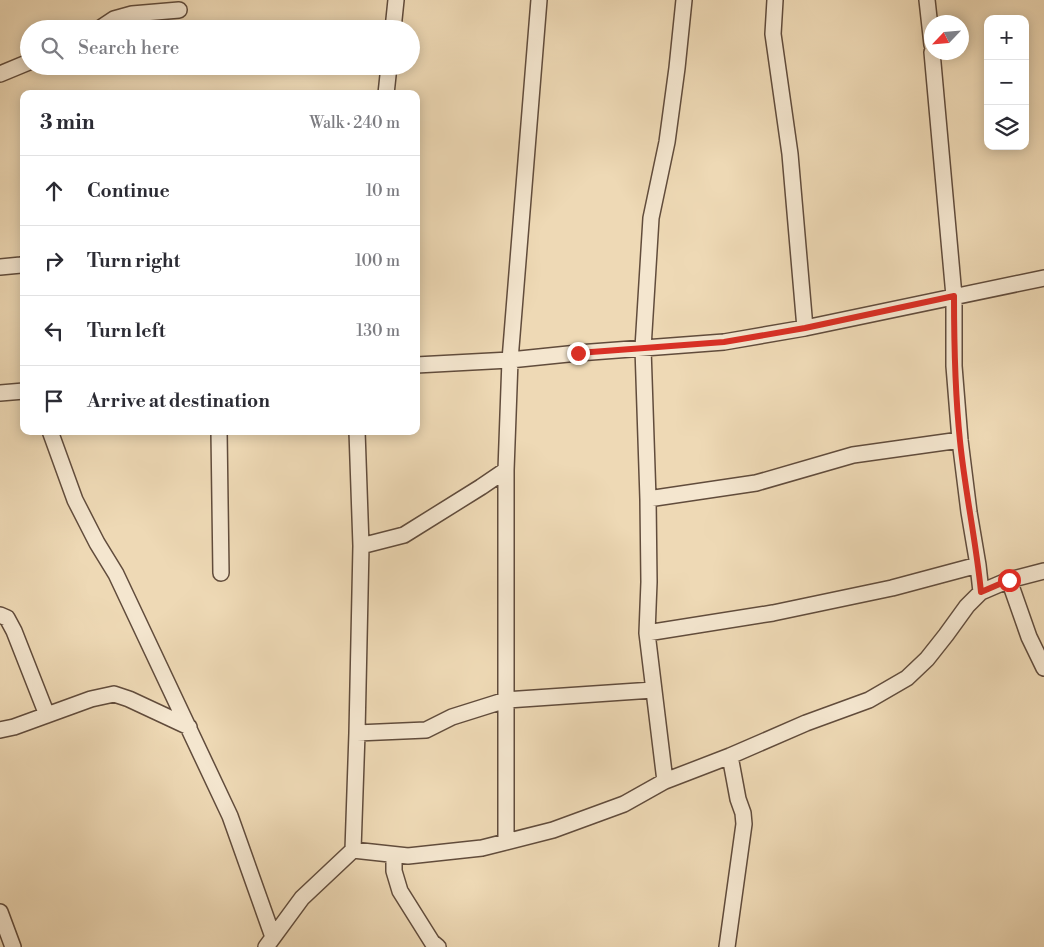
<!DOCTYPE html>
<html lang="en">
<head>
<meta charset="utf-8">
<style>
  :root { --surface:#fff; --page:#f7f7f7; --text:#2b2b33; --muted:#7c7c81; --line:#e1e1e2 }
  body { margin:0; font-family:"Libre Bodoni",serif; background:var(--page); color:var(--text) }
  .controls { position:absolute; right:15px; top:15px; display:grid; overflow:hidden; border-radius:10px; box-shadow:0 2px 12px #0003 }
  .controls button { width:45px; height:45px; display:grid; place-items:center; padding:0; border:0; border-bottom:1px solid var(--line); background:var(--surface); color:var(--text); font:25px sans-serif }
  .compass { position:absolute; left:924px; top:15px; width:45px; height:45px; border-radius:50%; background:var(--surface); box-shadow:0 2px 12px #0003; rotate:244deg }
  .stop { position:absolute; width:15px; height:15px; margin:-11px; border:4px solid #d93025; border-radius:50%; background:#fff }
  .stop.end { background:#d93025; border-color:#fff; box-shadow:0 1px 5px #0008 }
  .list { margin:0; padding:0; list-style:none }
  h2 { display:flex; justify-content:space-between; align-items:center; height:65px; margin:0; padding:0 20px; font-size:21px }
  h2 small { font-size:16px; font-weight:400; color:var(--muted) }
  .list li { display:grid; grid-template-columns:32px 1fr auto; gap:15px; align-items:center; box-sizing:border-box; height:70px; padding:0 20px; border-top:1px solid var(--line) }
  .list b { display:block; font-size:19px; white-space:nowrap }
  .list em { font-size:16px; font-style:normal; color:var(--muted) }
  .icon { flex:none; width:28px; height:28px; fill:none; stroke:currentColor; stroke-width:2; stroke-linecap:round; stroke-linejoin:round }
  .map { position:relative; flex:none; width:1044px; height:947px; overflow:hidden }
  .search { position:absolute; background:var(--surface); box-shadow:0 2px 12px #0003; left:20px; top:20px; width:400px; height:55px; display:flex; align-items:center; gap:12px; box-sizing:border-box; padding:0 18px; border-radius:28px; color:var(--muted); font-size:19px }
  .panel { position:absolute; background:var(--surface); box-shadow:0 2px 12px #0003; left:20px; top:90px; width:400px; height:345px; border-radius:10px }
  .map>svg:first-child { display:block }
</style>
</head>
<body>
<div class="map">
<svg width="1044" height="947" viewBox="0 0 1044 947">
  <rect width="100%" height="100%" fill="#eed9b5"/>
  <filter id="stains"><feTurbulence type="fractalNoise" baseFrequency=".004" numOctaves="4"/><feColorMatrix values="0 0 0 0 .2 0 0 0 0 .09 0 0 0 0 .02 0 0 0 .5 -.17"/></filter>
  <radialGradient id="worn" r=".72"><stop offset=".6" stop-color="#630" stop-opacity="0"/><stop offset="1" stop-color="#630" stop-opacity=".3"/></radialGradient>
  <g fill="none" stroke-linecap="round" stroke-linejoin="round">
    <g stroke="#614c3c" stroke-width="18">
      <path id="street" d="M775 0 773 34 790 154 805 328
        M927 0 932 45
        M99 29 114 19 132 14 179 10
        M393 29 396 0
        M932 52 954 296V366L960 440 969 512 978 565 981 592
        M0 74 29 62
        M386 94 389 66
        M0 267 21 265 24 264
        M416 365 510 360 578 353 724 342 805 328 1044 278
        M0 393 24 391
        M50 431 75 500 97 543 116 574 230 816 273 937
        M219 431 221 573
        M648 499 756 483 853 455 960 440
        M361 546 404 535 481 487 506 470
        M1009 580 1029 637 1044 668
        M0 615 7 618 14 631 47 715
        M647 633 773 613 892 588 978 565
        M0 730 14 727 91 699 114 694 129 699 189 727
        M357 733 426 730 452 717 506 700 653 690
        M665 781 647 633 649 582 648 499 643 348 651 218 667 142 677 68 684 0
        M506 842V470L510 360 539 0
        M353 850 408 856 482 848 553 830 624 804 665 781 730 756 806 723 869 700 907 678 927 659 946 635 967 606 981 592 1009 580 1044 571
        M394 855V871L400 891 432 942 438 947
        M0 912 13 947
        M266 947 302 898 353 850 357 733 361 546 357 431
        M727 947 744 824 743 813 738 799 730 756"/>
    </g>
    <use href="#street" stroke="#f4e6cf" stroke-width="15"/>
  </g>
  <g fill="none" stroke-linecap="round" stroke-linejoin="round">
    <path stroke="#d93025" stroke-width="6" d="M578 353 724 342 805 328 954 296C954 345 955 393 960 441 965 491 976 541 981 592L1009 580"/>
  </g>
  <rect width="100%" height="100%" filter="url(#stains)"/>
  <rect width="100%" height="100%" fill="url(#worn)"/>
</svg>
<div class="controls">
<button>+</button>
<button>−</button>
<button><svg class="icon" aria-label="layers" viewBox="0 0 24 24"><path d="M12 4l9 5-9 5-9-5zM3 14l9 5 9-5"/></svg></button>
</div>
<svg class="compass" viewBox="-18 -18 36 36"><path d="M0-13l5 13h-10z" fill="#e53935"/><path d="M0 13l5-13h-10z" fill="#7c7c81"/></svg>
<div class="stop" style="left:1009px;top:580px"></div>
<div class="stop end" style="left:578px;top:353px"></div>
<div class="search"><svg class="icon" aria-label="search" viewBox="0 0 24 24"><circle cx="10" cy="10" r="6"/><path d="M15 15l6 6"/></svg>Search here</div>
<section class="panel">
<h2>3 min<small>Walk · 240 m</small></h2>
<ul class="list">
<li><svg class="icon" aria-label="ahead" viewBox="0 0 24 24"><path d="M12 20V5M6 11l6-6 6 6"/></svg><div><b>Continue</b></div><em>10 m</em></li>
<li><svg class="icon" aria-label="right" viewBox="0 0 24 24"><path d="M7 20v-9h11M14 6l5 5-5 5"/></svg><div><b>Turn right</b></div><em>100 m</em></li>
<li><svg class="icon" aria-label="left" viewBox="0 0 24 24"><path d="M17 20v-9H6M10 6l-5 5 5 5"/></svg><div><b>Turn left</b></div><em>130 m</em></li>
<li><svg class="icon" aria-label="arrive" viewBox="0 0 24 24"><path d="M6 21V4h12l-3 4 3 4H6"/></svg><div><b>Arrive at destination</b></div></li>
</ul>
</section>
</div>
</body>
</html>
